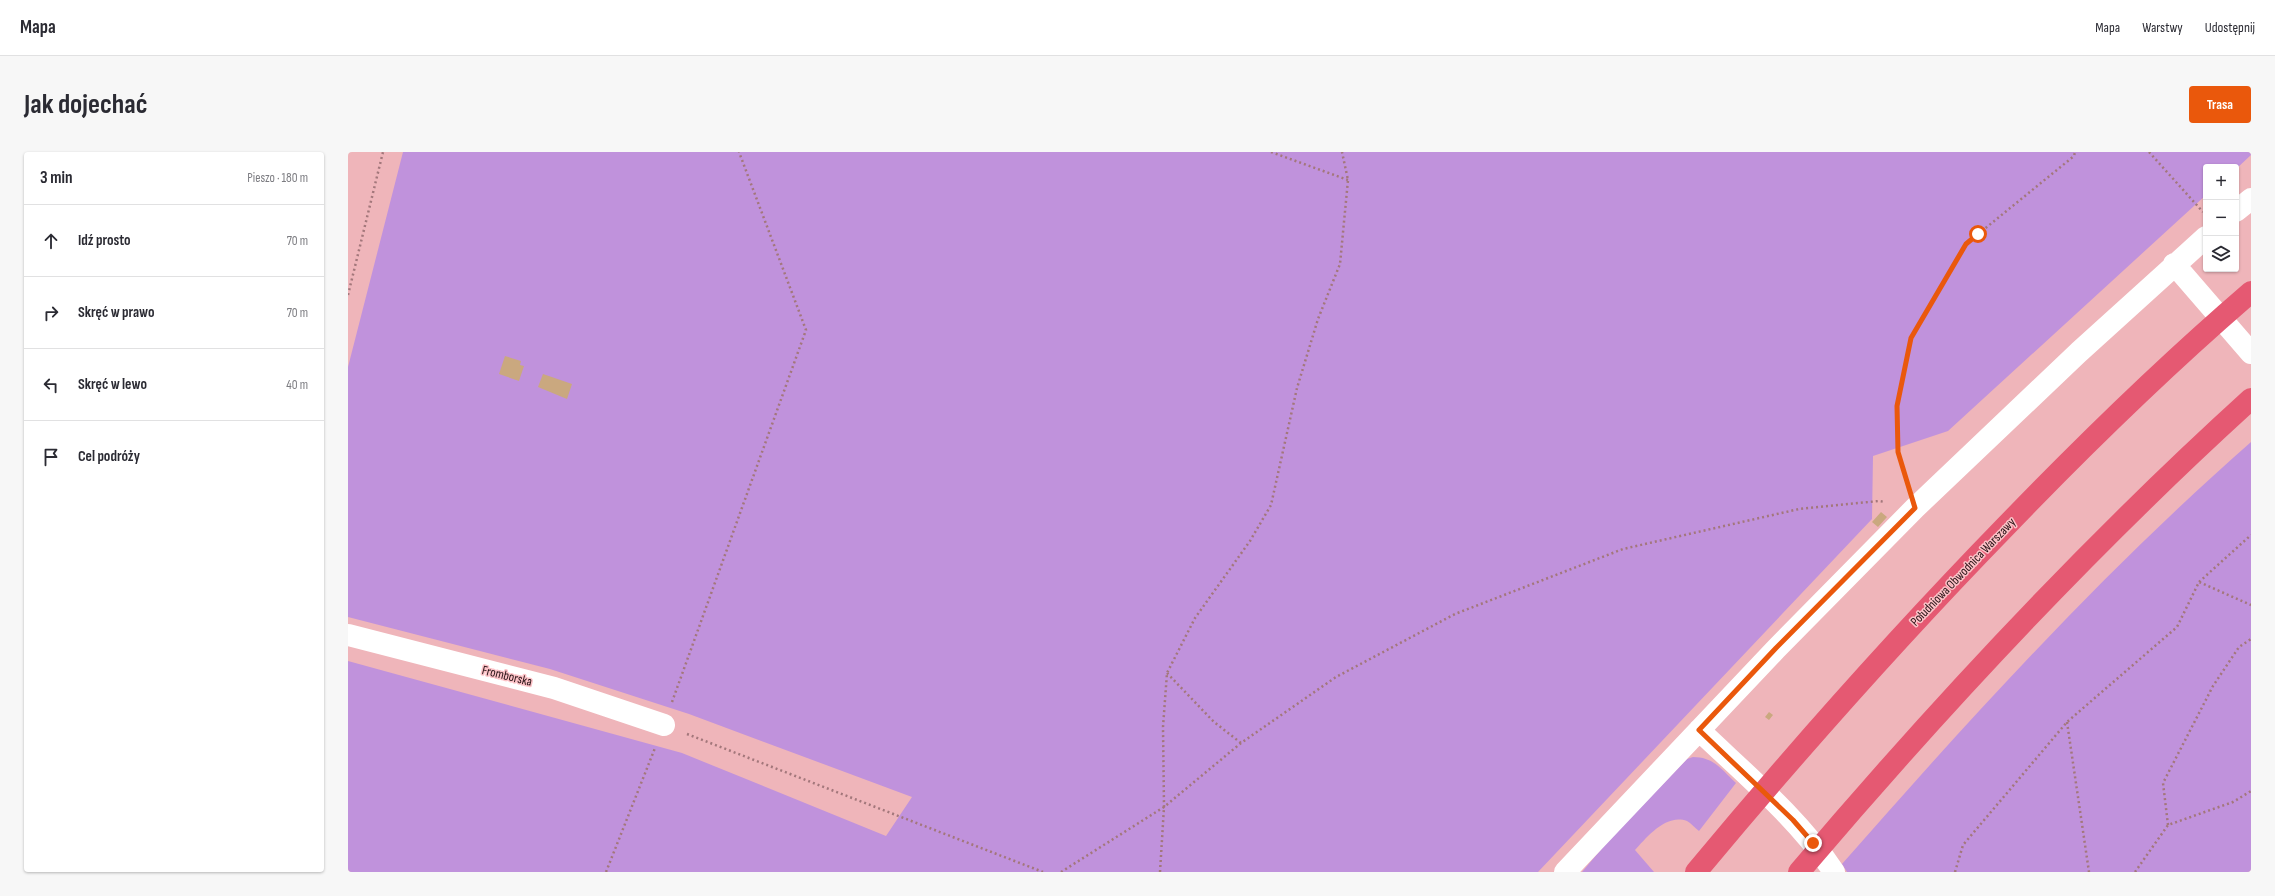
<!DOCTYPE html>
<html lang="pl">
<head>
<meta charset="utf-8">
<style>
  :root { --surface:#fff; --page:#f7f7f7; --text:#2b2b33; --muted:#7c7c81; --line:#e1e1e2; --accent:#ea580c }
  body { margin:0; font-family:"Sofia Sans Condensed",sans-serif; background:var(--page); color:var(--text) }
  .controls { position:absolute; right:12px; top:12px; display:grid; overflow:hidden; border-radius:4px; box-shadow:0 1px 3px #0004 }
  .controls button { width:36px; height:36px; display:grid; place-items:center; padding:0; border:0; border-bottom:1px solid var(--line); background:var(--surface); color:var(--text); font:20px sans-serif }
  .stop { position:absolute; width:12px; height:12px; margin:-9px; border:3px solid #ea580c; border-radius:50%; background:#fff }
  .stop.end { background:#ea580c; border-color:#fff; box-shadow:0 1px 4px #0008 }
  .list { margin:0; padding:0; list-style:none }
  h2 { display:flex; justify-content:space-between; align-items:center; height:52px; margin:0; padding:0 16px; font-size:17px }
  h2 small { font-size:13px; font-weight:400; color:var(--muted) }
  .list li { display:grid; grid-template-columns:26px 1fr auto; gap:12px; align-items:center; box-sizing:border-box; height:72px; padding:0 16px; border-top:1px solid var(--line) }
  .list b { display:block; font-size:15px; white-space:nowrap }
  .list em { font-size:13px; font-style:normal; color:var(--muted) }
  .icon { flex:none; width:22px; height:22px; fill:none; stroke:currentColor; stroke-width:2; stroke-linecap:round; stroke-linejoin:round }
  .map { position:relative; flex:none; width:1903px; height:720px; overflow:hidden; border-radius:4px }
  header { display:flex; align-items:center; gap:24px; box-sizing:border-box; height:56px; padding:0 20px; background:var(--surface); border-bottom:1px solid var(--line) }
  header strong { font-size:19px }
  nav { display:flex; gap:22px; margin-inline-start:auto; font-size:14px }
  .intro { display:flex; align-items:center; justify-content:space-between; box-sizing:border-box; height:96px; padding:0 24px }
  h1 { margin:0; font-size:28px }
  .button { padding:10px 18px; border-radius:4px; background:var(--accent); color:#fff; font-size:14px; font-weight:700 }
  main { display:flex; gap:24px; padding:0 24px }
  aside { flex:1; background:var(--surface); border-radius:4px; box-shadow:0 1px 3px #0004 }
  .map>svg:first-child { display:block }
</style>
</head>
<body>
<header>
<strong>Mapa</strong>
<nav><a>Mapa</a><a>Warstwy</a><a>Udostępnij</a></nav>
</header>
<div class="intro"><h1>Jak dojechać</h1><a class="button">Trasa</a></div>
<main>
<aside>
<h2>3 min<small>Pieszo · 180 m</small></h2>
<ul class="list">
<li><svg class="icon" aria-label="ahead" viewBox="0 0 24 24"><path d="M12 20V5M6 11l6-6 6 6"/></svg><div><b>Idź prosto</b></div><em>70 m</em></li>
<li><svg class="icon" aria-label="right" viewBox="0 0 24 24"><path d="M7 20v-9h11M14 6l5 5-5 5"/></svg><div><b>Skręć w prawo</b></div><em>70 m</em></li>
<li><svg class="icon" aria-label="left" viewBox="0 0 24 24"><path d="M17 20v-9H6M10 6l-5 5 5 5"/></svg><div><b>Skręć w lewo</b></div><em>40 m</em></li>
<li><svg class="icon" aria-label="arrive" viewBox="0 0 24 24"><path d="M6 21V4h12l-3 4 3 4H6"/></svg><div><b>Cel podróży</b></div></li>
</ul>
</aside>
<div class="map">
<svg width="1903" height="720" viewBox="0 0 1903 720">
  <rect width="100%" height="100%" fill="#efb5ba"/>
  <path fill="#c092dc" d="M55 0H1903V3L1888 17V15H1858V43L1600 279 1525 304 1524 367 1190 720H0V509L334 601 538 684 564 645 341 562 202 517 0 465V215Z
    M1903 290V720H1499L1494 712C1623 565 1756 419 1903 290Z
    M1345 605C1366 605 1374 618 1388 631L1351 679C1347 676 1343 671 1339 669 1318 661 1298 686 1287 698L1306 720H1234L1261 688 1339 607Z"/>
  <path fill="#caa87f" d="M157 204 173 209 172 213 176 214 171 229 151 222Z
    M195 222 224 232 219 247 190 235Z
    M1533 360 1539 365 1530 375 1524 370Z
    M1421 560 1425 563 1421 568 1417 565Z"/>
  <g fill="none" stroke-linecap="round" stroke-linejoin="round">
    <path stroke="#a3777b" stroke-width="2.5" stroke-dasharray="2 3" stroke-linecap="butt" d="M923 0 1000 28
      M1801 0 1855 60
      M0 143 35 0
      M1559 329 1550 300 1549 254 1563 186 1618 92 1726 4 1727 0
      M1851 430 1903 383
      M819 521 866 570 893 591
      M324 550 458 178 391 0
      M1719 570 1741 720
      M339 582 695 720
      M1820 673 1815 631 1865 534 1891 495 1903 487
      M258 720 307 596
      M713 720 816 655 893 591 988 525 1107 462 1275 397 1451 357 1531 349 1537 350
      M812 720 816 655 815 575 819 521 847 466 902 389 923 353 949 236 970 167 992 112 1000 28 994 0
      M1607 720 1615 693 1719 570 1829 475 1851 430 1903 453
      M1787 720 1820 673 1885 650 1903 639"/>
    <path stroke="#fff" stroke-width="22" d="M1888 59 1903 47
      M1826 112 1903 201
      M0 483 206 536 316 573
      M1351 578C1398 623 1450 666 1486 720
      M1217 720 1428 497 1567 356 1731 200 1858 85"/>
    <path stroke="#e55972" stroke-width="22" d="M1348 720C1447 601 1550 485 1658 374 1736 293 1817 214 1903 140
      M1451 720C1592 554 1741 394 1903 247"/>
  </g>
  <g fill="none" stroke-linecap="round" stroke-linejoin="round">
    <path stroke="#ea580c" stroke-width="5" d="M1465 691 1445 668 1351 578 1428 496 1567 356 1550 300 1549 254 1563 186 1618 92 1630 82"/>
  </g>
  <g text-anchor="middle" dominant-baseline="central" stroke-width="3" stroke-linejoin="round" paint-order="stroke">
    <g font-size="13" fill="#271215" stroke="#fcc2c7">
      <text transform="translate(1615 420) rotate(-46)">Południowa Obwodnica Warszawy</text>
      <text transform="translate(159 524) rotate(14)">Fromborska</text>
    </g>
  </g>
</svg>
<div class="controls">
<button>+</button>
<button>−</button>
<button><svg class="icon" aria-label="layers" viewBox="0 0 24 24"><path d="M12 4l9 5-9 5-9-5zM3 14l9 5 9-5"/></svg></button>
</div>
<div class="stop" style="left:1630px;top:82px"></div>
<div class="stop end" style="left:1465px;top:691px"></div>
</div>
</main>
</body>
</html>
